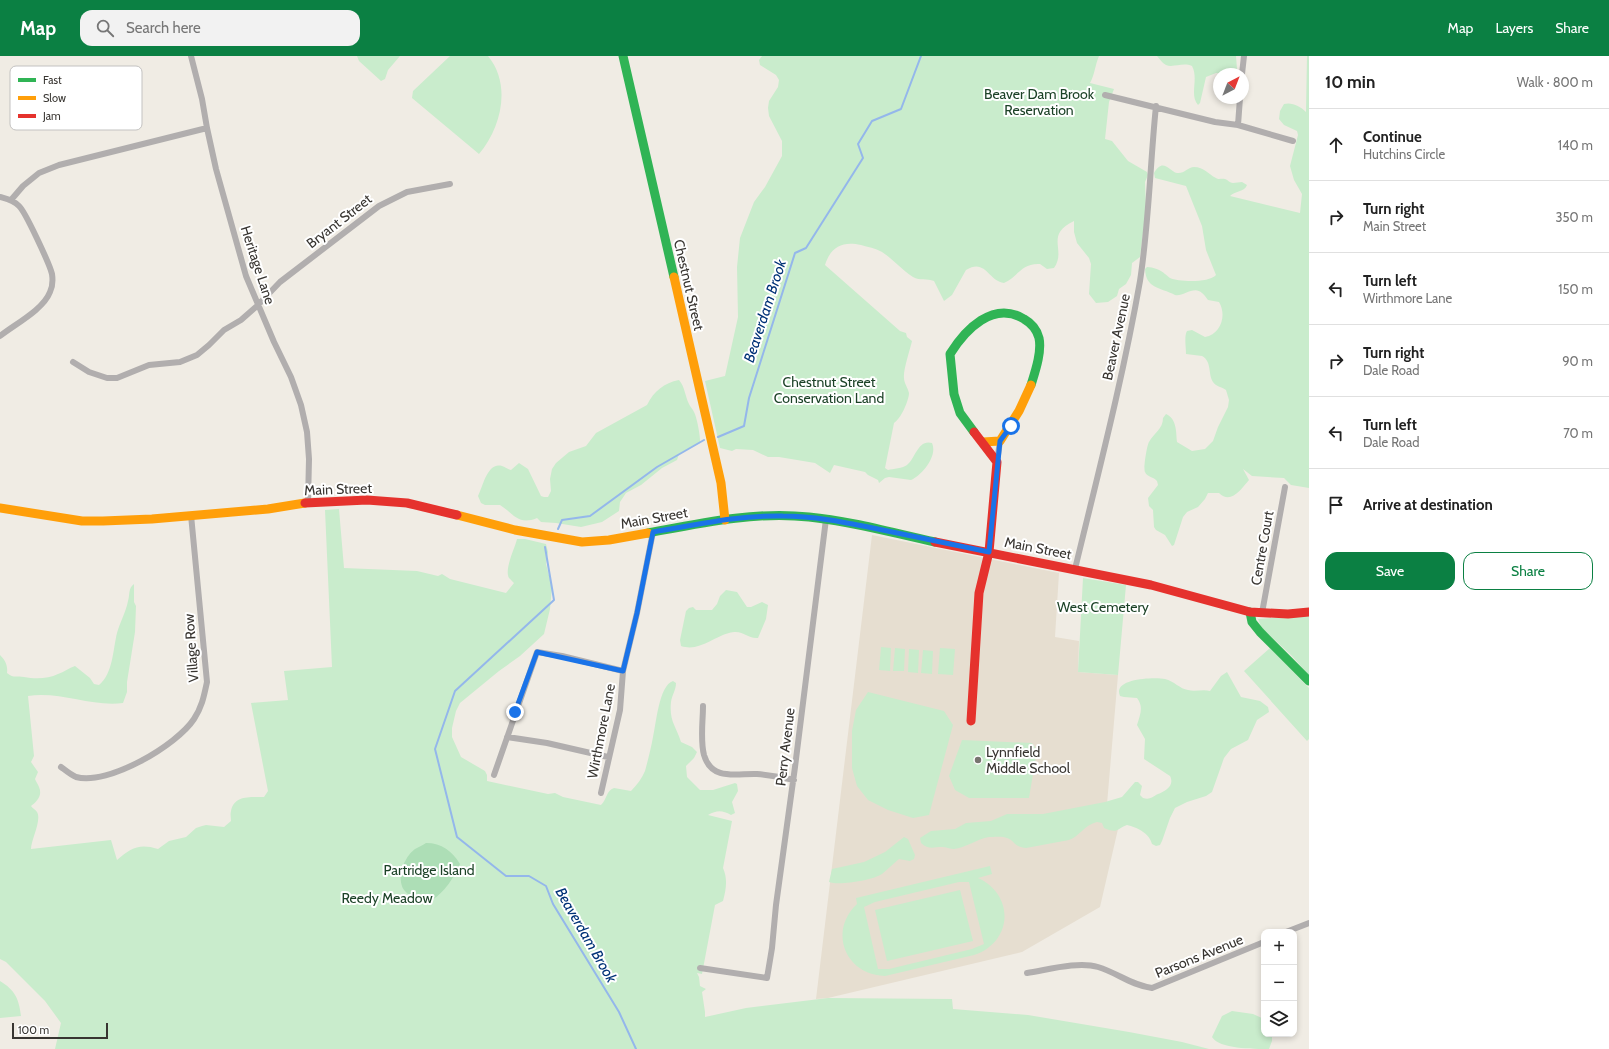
<!DOCTYPE html>
<html lang="en">
<head>
<meta charset="utf-8">
<style>
  :root { --surface:#fff; --page:#f2f2f2; --text:#222; --muted:#767676; --line:#e0e0e0; --accent:#0b8043 }
  body { margin:0; font-family:Cabin,sans-serif; background:var(--page); color:var(--text) }
  .controls { position:absolute; right:12px; bottom:12px; display:grid; overflow:hidden; border-radius:8px; box-shadow:0 2px 6px #0003 }
  .controls button { width:36px; height:36px; display:grid; place-items:center; padding:0; border:0; border-bottom:1px solid var(--line); background:var(--surface); color:var(--text); font:20px sans-serif }
  .compass { position:absolute; left:1213px; top:12px; width:36px; height:36px; border-radius:50%; background:var(--surface); box-shadow:0 2px 6px #0003; rotate:42deg }
  .scale { position:absolute; left:12px; bottom:10px; width:96px; box-sizing:border-box; padding-left:4px; border:2px solid #383531; border-top:0; font-size:11px; line-height:14px; white-space:nowrap; color:#383531; -webkit-text-stroke:3px #fff; paint-order:stroke }
  .stop { position:absolute; width:12px; height:12px; margin:-9px; border:3px solid #1a73e8; border-radius:50%; background:#fff }
  .stop.end { background:#1a73e8; border-color:#fff; box-shadow:0 1px 4px #0008 }
  .list { margin:0; padding:0; list-style:none }
  h2 { display:flex; justify-content:space-between; align-items:center; height:52px; margin:0; padding:0 16px; font-size:17px }
  h2 small { font-size:13px; font-weight:400; color:var(--muted) }
  .list li { display:grid; grid-template-columns:26px 1fr auto; gap:12px; align-items:center; box-sizing:border-box; height:72px; padding:0 16px; border-top:1px solid var(--line) }
  .list b { display:block; font-size:15px; white-space:nowrap }
  .list p { margin:0; font-size:13px; white-space:nowrap; color:var(--muted) }
  .list em { font-size:13px; font-style:normal; color:var(--muted) }
  .actions { display:flex; gap:8px; padding:12px 16px }
  .actions a { flex:1; padding:9px 0; border:1px solid var(--accent); border-radius:12px; text-align:center; font-size:14px; color:var(--accent) }
  .actions .main { background:var(--accent); color:#fff }
  .icon { flex:none; width:22px; height:22px; fill:none; stroke:currentColor; stroke-width:2; stroke-linecap:round; stroke-linejoin:round }
  .map { position:relative; flex:none; width:1309px; height:993px; overflow:hidden }
  header { display:flex; align-items:center; gap:24px; box-sizing:border-box; height:56px; padding:0 20px; background:var(--accent); color:#fff }
  header strong { font-size:19px }
  nav { display:flex; gap:22px; margin-inline-start:auto; font-size:14px }
  .search { width:280px; height:36px; background:var(--page); display:flex; align-items:center; gap:10px; box-sizing:border-box; padding:0 14px; border-radius:12px; color:var(--muted); font-size:15px }
  main { display:flex }
  aside { flex:1; background:var(--surface) }
  .map>svg:first-child { display:block }
</style>
</head>
<body>
<header>
<strong>Map</strong>
<div class="search"><svg class="icon" aria-label="search" viewBox="0 0 24 24"><circle cx="10" cy="10" r="6"/><path d="M15 15l6 6"/></svg>Search here</div>
<nav><a>Map</a><a>Layers</a><a>Share</a></nav>
</header>
<main>
<div class="map">
<svg width="1309" height="993" viewBox="0 0 1309 993">
  <rect width="100%" height="100%" fill="#f0ece4"/>
  <path fill="#e6ded0" d="M872 479 1059 517 1055 581 1079 585 1078 616 1118 619 1106 760H1121L1100 851 1022 896 828 942 816 943Z"/>
  <path fill="#c9eccc" fill-rule="evenodd" d="M357 0H400L388 14 385 23 381 25 359 5Z
    M450 0H488C512 29 501 72 479 98L412 42 413 35Z
    M762 0H1099C1095 9 1095 18 1090 27L1114 33 1109 46 1105 83 1112 85 1128 105 1147 116 1148 119 1145 126 1146 152 1140 201 1132 207 1131 219 1126 228 1119 233 1117 240 1108 246 1096 247 1089 238 1091 208 1089 202 1077 187 1074 176V165C1044 179 1067 194 1054 212L1047 213 1040 208C1021 207 1019 220 1004 227 988 225 986 202 966 214L952 239 944 245 934 225C927 222 920 225 913 221 902 214 893 203 882 196 875 192 868 191 861 189 843 185 831 190 825 209L900 275 906 277 907 281 912 285C910 294 903 314 904 322 904 327 908 332 909 337 909 344 901 363 894 367L885 412 888 414C893 413 903 412 907 409 915 403 918 383 932 387 938 400 922 419 911 424L889 421 885 422 879 427 878 424 868 419 865 416 834 409 830 417 815 407 779 401H768L753 394 736 393 732 395 720 392 705 325 725 320 738 261 737 211 740 182 754 146 765 131 782 100V85L769 60 768 52 769 45 778 31 779 24 776 19 760 9 759 4Z
    M1157 0H1236L1237 13 1234 18 1216 17 1206 21 1200 47 1198 49C1189 39 1199 23 1192 10 1183 6 1173 12 1166 9 1162 7 1160 3 1157 0Z
    M1307 0H1309V432L1291 429 1284 422 1252 420 1243 413 1249 424C1241 433 1231 449 1219 437H1208L1205 443 1198 451 1187 456 1183 461 1174 489 1172 490 1165 479 1156 474 1154 471 1153 454 1149 450 1148 442 1158 429 1157 425C1154 421 1147 421 1145 416 1143 413 1147 389 1149 386 1154 377 1163 373 1163 362L1166 358C1177 363 1176 376 1177 386L1192 395 1205 393 1213 385 1218 371 1228 351 1229 344 1226 334C1222 331 1215 330 1213 326 1208 319 1212 305 1202 300 1197 299 1191 299 1186 298 1186 291 1184 280 1187 275L1192 274 1205 281C1221 278 1227 259 1219 246L1208 244C1206 242 1205 239 1202 237 1194 229 1183 241 1175 239 1160 231 1146 233 1145 213L1147 211C1153 211 1161 214 1165 218 1167 219 1168 221 1170 222 1179 226 1209 227 1216 219L1206 194 1202 170 1186 130 1155 122 1154 117C1163 101 1169 115 1177 117 1184 118 1188 111 1194 111 1204 111 1208 118 1216 122 1219 124 1221 122 1225 123 1228 124 1230 127 1233 127 1236 127 1239 126 1242 126L1247 129C1245 136 1234 135 1230 140L1300 157 1302 138 1294 124 1290 110 1298 79 1297 75 1284 69 1279 63 1280 55 1284 48C1292 46 1300 50 1306 56Z
    M679 324C685 331 685 340 689 348 690 351 693 353 694 356 697 361 701 383 700 387L682 396 679 398 677 404 662 412 641 429 626 437 620 446 619 455 602 466 581 471 556 467 541 466 537 462C518 470 513 457 500 449H485L481 447 478 440C483 431 487 406 502 410 505 411 507 413 511 414L519 407 528 413 541 440 544 441H548L551 435 550 423 552 413 556 407 569 396 586 390 596 377 647 349C654 335 664 327 679 324Z
    M339 453 344 512 417 515 438 520 442 518 450 523 506 537 514 527C512 525 511 524 509 522 504 513 515 492 517 483H525L546 488 548 496 546 508 552 531 550 553 544 578 520 600 499 615 460 647 456 655 452 672V681L461 701 485 715 487 719V725L548 738 555 737 563 741 601 749C607 743 606 735 614 732L631 735C637 729 642 722 645 715 648 704 651 692 653 681 656 669 659 629 673 625L676 627C676 634 672 639 671 646 669 665 676 670 681 686L692 691 697 696 694 702 686 710 687 721 700 734H713L735 727 737 728 738 735 732 746 735 757 731 759C722 754 717 754 708 759L732 765 723 812C728 823 726 834 723 845L715 849 702 918 697 917 699 921 700 930 706 933 702 936 705 956V961L746 952 828 942 952 943 953 953 1028 959 1129 976 1182 986 1209 993H55L61 967 45 945 6 906 0 903V599C5 604 8 609 7 617 14 623 17 619 24 621 35 623 48 623 58 618 64 616 69 612 75 610L90 622 94 628 99 629C113 618 113 593 117 577 120 566 126 556 128 545 130 539 128 532 134 528V546L136 550 135 576 127 626V636L123 647C91 651 60 635 28 640L34 700 31 706 38 716 35 723C36 726 38 728 39 731 43 740 36 746 31 750 32 752 36 754 37 756 42 764 31 784 31 793L111 784 117 804C131 792 139 787 158 793L169 785 186 781 196 772 202 770 206 769 224 771 231 765C231 762 230 759 231 755 234 739 250 741 264 741L268 735 251 647 288 644 284 615 332 611 325 454Z
    M1083 522 1126 529 1118 619 1078 616Z
    M726 534 737 536 747 551H751L762 546 768 549 766 563 758 582C746 583 744 573 729 577 713 581 699 596 681 590L680 584 686 555 689 552 693 551 696 554H712L717 548 720 540Z
    M1309 559V619L1291 599 1261 571 1258 563Z
    M881 591 891 592 890 615 879 614Z
    M895 592 905 593 904 615H893Z
    M940 592 955 593 953 619 938 618Z
    M1270 592 1309 632V683L1307 685 1244 615Z
    M909 593 919 594 918 617 908 616Z
    M923 594 933 595 932 618 921 617Z
    M1227 616 1241 641 1260 645 1268 651 1269 656 1257 664 1248 684 1231 693 1224 702 1212 736 1206 740 1187 746 1175 752 1170 762 1162 785 1160 789 1156 790 1152 788C1150 778 1137 771 1127 769 1116 773 1118 778 1104 772L1102 767 1097 766C1084 769 1080 780 1069 784L1026 792C1014 791 1015 785 1007 782 1003 780 994 781 989 781 977 783 965 792 954 793 950 793 946 791 942 791 934 791 928 794 921 787L920 782 931 775 955 773 966 767 991 765 1007 758H1043L1105 746 1122 741 1135 726H1138L1142 730 1140 739 1143 742C1150 744 1152 741 1158 738 1165 735 1175 730 1170 720L1144 703 1145 683 1137 669C1140 659 1144 651 1137 642L1124 641 1120 640C1112 622 1155 621 1165 623 1174 625 1180 633 1188 634 1195 636 1203 633 1210 635L1221 620Z
    M868 636 944 655 953 669 929 759 913 762 888 754 868 744 857 730 852 712V675L856 654Z
    M962 684 1032 687 1037 694 1029 742H969L955 734 949 720Z
    M904 781 908 783 915 799 914 803 910 805 899 803C893 808 888 813 882 818 873 824 839 830 829 826L832 813 864 806 885 796Z
    M990 810 992 818 978 822C1015 839 1013 886 974 899L885 920C845 919 828 875 857 848L856 842ZM959 826H969L984 888 972 893 889 913H878L864 851 875 846Z
    M960 834 973 885 887 905 875 854Z
    M0 925C15 934 19 943 21 960L0 962Z
    M1232 955 1253 958 1264 963V978H1272V985L1269 993C1253 993 1219 993 1212 981L1222 960Z"/>
  <path fill="#addeb6" d="M426 787C442 787 452 795 460 808 455 820 444 837 432 844 429 846 424 845 420 843 414 842 408 839 404 834 396 822 404 801 415 793 419 791 423 789 426 787Z"/>
  <g fill="none" stroke-linecap="round" stroke-linejoin="round">
    <path stroke="#94b7eb" stroke-width="2" d="M718 381 744 370 749 342 795 197 806 192 863 102 858 88 872 65 901 53 921 0
      M558 473 562 464 590 460 657 411 704 384
      M545 491 554 544 455 635 435 693 457 781 506 820H529L546 830 553 848 619 956 636 993"/>
    <path stroke="#b1aeae" stroke-width="6" d="M191 0 202 43 207 72 216 113 246 220 274 286 291 321 301 349 307 376 309 403 308 446
      M1242 18 1244 0
      M1105 39 1215 66 1238 69 1293 85
      M1238 69 1240 42
      M0 141C7 143 13 144 19 150 25 155 50 209 52 218 53 225 53 230 50 236 43 254 15 268 0 280
      M11 144 23 130 39 117 59 109 207 72
      M73 306 89 316 107 322H117L149 309 180 306 197 299 209 289 224 274 241 264 257 250 280 226 379 150 407 136 450 128
      M997 406 1000 385
      M1075 513C1098 418 1123 322 1140 225 1149 167 1150 108 1156 50
      M1262 557 1285 431
      M703 650C703 665 700 684 704 699 712 726 738 717 757 718 769 719 781 721 794 724
      M507 681 547 687 608 701
      M61 711C65 714 71 719 76 721 108 730 177 689 194 663 202 651 204 640 207 626L191 459
      M494 719 537 596 562 600 623 615
      M601 737 620 654 623 615 637 557 653 476
      M1286 876 1309 867
      M700 912 767 922 772 892 776 849 795 711 826 463
      M1027 917C1047 914 1078 905 1098 911 1118 917 1130 929 1152 932L1264 886"/>
    <path stroke="#30b455" stroke-width="9" d="M623 0 674 221
      M974 376 960 357 954 338 950 298C965 274 993 244 1024 263 1031 267 1037 274 1039 282 1042 296 1035 316 1031 329
      M648 477C701 467 756 455 809 461 851 465 893 477 935 486
      M1250 556 1252 566 1260 576 1309 625"/>
    <path stroke="#ff9f0a" stroke-width="9" d="M674 221 721 427 725 464
      M983 386 1000 385 1019 355 1031 329
      M0 452 82 465H103L152 463 268 453 305 447
      M457 459 515 474 582 486 609 484 648 477"/>
    <path stroke="#e5322d" stroke-width="9" d="M305 447 367 444 407 447 457 459
      M935 486 1151 529 1250 556 1288 558 1309 556
      M971 665 979 537 989 496 997 406 974 376"/>
  </g>
  <g fill="none" stroke-linecap="round" stroke-linejoin="round">
    <path stroke="#1a73e8" stroke-width="5" d="M515 656 537 596 623 615 637 557 653 476C696 469 739 459 783 460 813 460 843 466 873 472 912 480 950 488 989 496L1000 385 1011 370"/>
  </g>
  <circle fill="#787570" stroke="#fff" stroke-width="1.5" cx="978" cy="704" r="4"/>
  <g text-anchor="middle" dominant-baseline="central" stroke-width="4" stroke-linejoin="round" paint-order="stroke">
    <g font-size="14" fill="#1c4227" stroke="#fff">
      <text x="1039" y="38">Beaver Dam Brook<tspan x="1039" dy="16">Reservation</tspan></text>
      <text x="829" y="326">Chestnut Street<tspan x="829" dy="16">Conservation Land</tspan></text>
      <text x="1103" y="551">West Cemetery</text>
      <text x="429" y="814">Partridge Island</text>
      <text x="387" y="842">Reedy Meadow</text>
    </g>
    <g font-size="14" fill="#383531" stroke="#fff">
      <text transform="translate(339 165) rotate(-38)">Bryant Street</text>
      <text transform="translate(258 209) rotate(72)">Heritage Lane</text>
      <text transform="translate(689 229) rotate(77)">Chestnut Street</text>
      <text transform="translate(1116 281) rotate(-78)">Beaver Avenue</text>
      <text transform="translate(338 433) rotate(-2)">Main Street</text>
      <text transform="translate(654 462) rotate(-10)">Main Street</text>
      <text transform="translate(1038 492) rotate(11)">Main Street</text>
      <text transform="translate(1262 492) rotate(-80)">Centre Court</text>
      <text transform="translate(191 592) rotate(-94)">Village Row</text>
      <text transform="translate(601 675) rotate(-79)">Wirthmore Lane</text>
      <text transform="translate(785 691) rotate(-83)">Perry Avenue</text>
      <text transform="translate(1199 900) rotate(-22)">Parsons Avenue</text>
    </g>
    <g font-size="14" fill="#383531" stroke="#fff" text-anchor="start">
      <text x="986" y="696">Lynnfield<tspan x="986" dy="16">Middle School</tspan></text>
    </g>
    <g font-size="15" font-style="italic" fill="#013277" stroke="#fff">
      <text transform="translate(765 255) rotate(-72)">Beaverdam Brook</text>
      <text transform="translate(586 879) rotate(60)">Beaverdam Brook</text>
    </g>
  </g>
  <rect x="10" y="10" width="132" height="64" rx="6" fill="#fff" stroke="#c3c2c1" stroke-width="1"/>
  <rect x="18" y="22" width="18" height="4" fill="#30b455"/>
  <rect x="18" y="40" width="18" height="4" fill="#ff9f0a"/>
  <rect x="18" y="58" width="18" height="4" fill="#e5322d"/>
  <g font-size="11" fill="#383531">
    <text x="43" y="28">Fast</text>
    <text x="43" y="46">Slow</text>
    <text x="43" y="64">Jam</text>
  </g>
</svg>
<div class="controls">
<button>+</button>
<button>−</button>
<button><svg class="icon" aria-label="layers" viewBox="0 0 24 24"><path d="M12 4l9 5-9 5-9-5zM3 14l9 5 9-5"/></svg></button>
</div>
<svg class="compass" viewBox="-18 -18 36 36"><path d="M0-13l5 13h-10z" fill="#e53935"/><path d="M0 13l5-13h-10z" fill="#767676"/></svg>
<div class="scale">100 m</div>
<div class="stop" style="left:1011px;top:370px"></div>
<div class="stop end" style="left:515px;top:656px"></div>
</div>
<aside>
<h2>10 min<small>Walk · 800 m</small></h2>
<ul class="list">
<li><svg class="icon" aria-label="ahead" viewBox="0 0 24 24"><path d="M12 20V5M6 11l6-6 6 6"/></svg><div><b>Continue</b><p>Hutchins Circle</p></div><em>140 m</em></li>
<li><svg class="icon" aria-label="right" viewBox="0 0 24 24"><path d="M7 20v-9h11M14 6l5 5-5 5"/></svg><div><b>Turn right</b><p>Main Street</p></div><em>350 m</em></li>
<li><svg class="icon" aria-label="left" viewBox="0 0 24 24"><path d="M17 20v-9H6M10 6l-5 5 5 5"/></svg><div><b>Turn left</b><p>Wirthmore Lane</p></div><em>150 m</em></li>
<li><svg class="icon" aria-label="right" viewBox="0 0 24 24"><path d="M7 20v-9h11M14 6l5 5-5 5"/></svg><div><b>Turn right</b><p>Dale Road</p></div><em>90 m</em></li>
<li><svg class="icon" aria-label="left" viewBox="0 0 24 24"><path d="M17 20v-9H6M10 6l-5 5 5 5"/></svg><div><b>Turn left</b><p>Dale Road</p></div><em>70 m</em></li>
<li><svg class="icon" aria-label="arrive" viewBox="0 0 24 24"><path d="M6 21V4h12l-3 4 3 4H6"/></svg><div><b>Arrive at destination</b></div></li>
</ul>
<div class="actions"><a class="main">Save</a><a>Share</a></div>
</aside>
</main>
</body>
</html>
